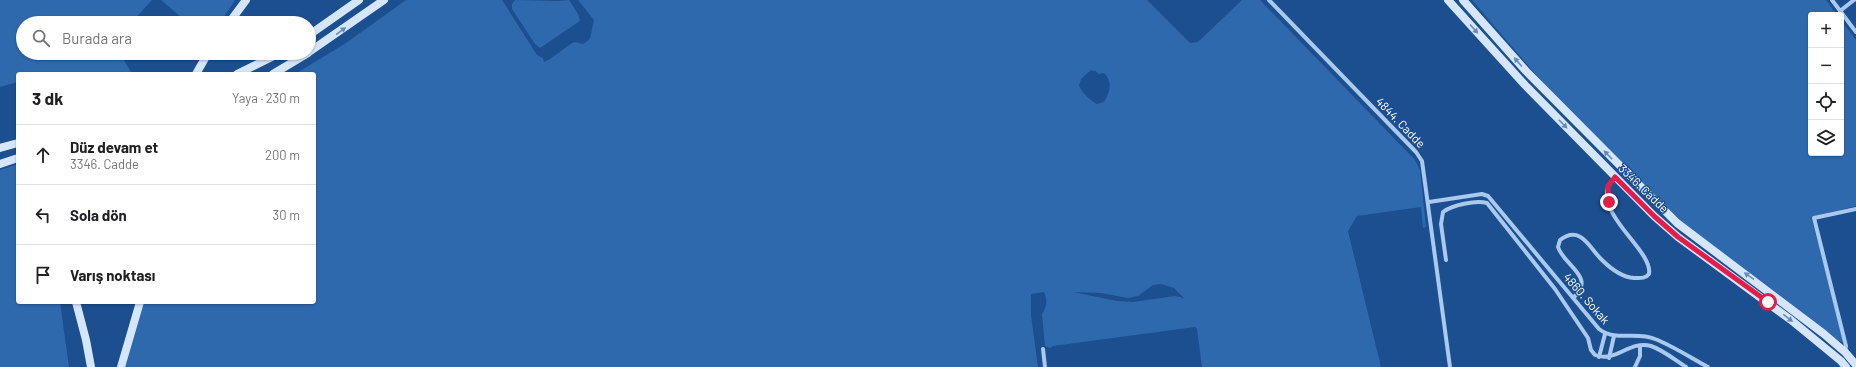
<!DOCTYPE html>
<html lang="tr">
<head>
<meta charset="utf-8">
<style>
  :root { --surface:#fff; --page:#f2f2f2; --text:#202124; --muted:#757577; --line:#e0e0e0 }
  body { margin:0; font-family:Barlow,sans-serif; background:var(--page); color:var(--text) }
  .controls { position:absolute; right:12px; top:12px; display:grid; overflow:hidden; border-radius:4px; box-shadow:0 1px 3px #0004 }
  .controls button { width:36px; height:36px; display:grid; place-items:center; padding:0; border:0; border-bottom:1px solid var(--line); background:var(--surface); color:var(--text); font:20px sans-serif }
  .stop { position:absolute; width:12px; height:12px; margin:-9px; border:3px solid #e11d48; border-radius:50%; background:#fff }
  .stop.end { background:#e11d48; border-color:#fff; box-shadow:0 1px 4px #0008 }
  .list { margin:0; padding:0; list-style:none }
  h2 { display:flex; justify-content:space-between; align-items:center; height:52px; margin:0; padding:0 16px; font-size:17px }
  h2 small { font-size:13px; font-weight:400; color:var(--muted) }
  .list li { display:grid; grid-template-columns:26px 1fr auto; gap:12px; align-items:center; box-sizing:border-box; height:60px; padding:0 16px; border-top:1px solid var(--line) }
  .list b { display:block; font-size:15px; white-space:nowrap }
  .list p { margin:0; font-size:13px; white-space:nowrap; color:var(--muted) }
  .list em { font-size:13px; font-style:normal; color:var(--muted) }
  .icon { flex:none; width:22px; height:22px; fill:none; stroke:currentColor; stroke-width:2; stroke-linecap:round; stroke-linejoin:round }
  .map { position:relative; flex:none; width:1856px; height:367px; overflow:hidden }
  .search { position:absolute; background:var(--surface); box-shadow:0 1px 3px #0004; left:16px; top:16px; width:300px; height:44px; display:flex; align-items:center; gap:10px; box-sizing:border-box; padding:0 14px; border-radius:22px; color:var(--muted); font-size:15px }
  .panel { position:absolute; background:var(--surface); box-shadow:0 1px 3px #0004; left:16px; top:72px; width:300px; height:232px; border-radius:4px }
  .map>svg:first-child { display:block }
</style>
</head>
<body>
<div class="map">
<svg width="1856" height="367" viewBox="0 0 1856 367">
  <rect width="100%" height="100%" fill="#1b4f8f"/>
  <path fill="#2e69ad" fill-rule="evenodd" d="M0 0H152L131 23H23V53H120L132 74H18V82L0 87Z
    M161 0H235L220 23H188Z
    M406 0H502L537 55 543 58 544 62 550 59 572 43 575 42 583 44 590 39 594 20 578 0H1147L1190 43 1198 42 1242 0H1260L1415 160 1420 170 1426 227 1423 228 1421 207 1357 216 1348 231 1381 367H1202L1197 329 1195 327 1053 346 1050 348 1045 346 1042 314C1047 306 1048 301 1044 292L1031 294V315L1038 367H125L143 302H314V74H295L346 43ZM1091 70 1095 71 1099 74 1104 73C1113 82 1110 92 1104 102L1097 104C1089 99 1084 95 1079 86L1081 79ZM1161 284 1174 288 1184 298 1175 296 1133 302 1117 301 1073 292 1101 293 1128 298 1138 296 1153 285Z
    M515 0 559 1 569 0 578 14 580 21 540 48 535 44 512 9V4Z
    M1472 0H1826L1837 15H1811V153H1841V20L1856 40V206L1811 217 1844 339 1843 342C1834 341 1831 331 1823 330L1689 234 1581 127Z
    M18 164V302H60L69 367H0V170Z"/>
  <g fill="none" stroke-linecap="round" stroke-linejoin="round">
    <path stroke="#a9c9ee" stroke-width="4" d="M1269 0 1416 152 1422 161 1450 367
      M1832 0 1856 32
      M1840 11 1854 0
      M1429 202 1482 194 1488 196 1599 329C1616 342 1636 331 1655 339 1673 346 1691 358 1708 367
      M1446 260 1441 224 1443 212C1452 205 1476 200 1487 203L1555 289 1588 338 1591 350 1595 355C1616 363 1629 340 1651 346 1663 350 1675 360 1686 367
      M1573 298C1597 277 1564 266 1558 247L1560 240C1581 224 1590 249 1602 260 1611 269 1622 277 1634 278 1640 278 1645 279 1649 274 1653 251 1599 218 1608 187 1609 184 1613 180 1615 177
      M1043 349 1045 367
      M1845 352 1846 346 1814 218 1856 209
      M1599 357 1605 334
      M1609 358 1614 336
      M1635 367 1640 356V346"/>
    <path stroke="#d6e6fa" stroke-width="8" d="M1448 0 1525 85 1654 216 1678 237 1791 320 1841 361 1846 367
      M1463 0 1526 71 1677 223 1824 334 1845 352 1856 365
      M229 23 246 0
      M309 35 359 0
      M309 52 384 0
      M196 74 208 53
      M237 74 280 53
      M273 74 308 53
      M0 148 18 143
      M0 164 18 158
      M76 302 86 340 91 367
      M121 367 140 302"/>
  </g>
  <defs><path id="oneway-solid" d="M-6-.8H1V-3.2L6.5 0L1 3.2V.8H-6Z"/></defs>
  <g fill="#668bba">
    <use href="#oneway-solid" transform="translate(1474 29) rotate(48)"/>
    <use href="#oneway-solid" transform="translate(341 31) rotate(-36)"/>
    <use href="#oneway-solid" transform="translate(1518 62) rotate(-131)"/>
    <use href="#oneway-solid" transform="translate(1563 124) rotate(46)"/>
    <use href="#oneway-solid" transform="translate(1608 155) rotate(-134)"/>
    <use href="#oneway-solid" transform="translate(1749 276) rotate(-145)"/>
    <use href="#oneway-solid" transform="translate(1788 318) rotate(38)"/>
  </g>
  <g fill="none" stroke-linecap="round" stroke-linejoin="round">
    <path stroke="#e11d48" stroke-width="5" d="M1609 202 1608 186 1615 177 1654 216 1678 237 1768 302"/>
  </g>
  <g text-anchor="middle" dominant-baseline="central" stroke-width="3" stroke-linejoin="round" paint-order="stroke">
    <g font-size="12" fill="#fff" stroke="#1b4f8f">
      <text transform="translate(1401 122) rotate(46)">4844. Cadde</text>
      <text transform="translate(1644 188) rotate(44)">3346. Cadde</text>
      <text transform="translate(1587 298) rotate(49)">4860. Sokak</text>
    </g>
  </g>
</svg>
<div class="controls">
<button>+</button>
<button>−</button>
<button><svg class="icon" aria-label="locate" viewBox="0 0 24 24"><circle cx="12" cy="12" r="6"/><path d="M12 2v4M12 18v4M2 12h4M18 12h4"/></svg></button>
<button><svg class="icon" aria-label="layers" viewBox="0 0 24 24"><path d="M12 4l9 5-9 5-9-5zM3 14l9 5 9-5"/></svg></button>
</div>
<div class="stop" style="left:1768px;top:302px"></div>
<div class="stop end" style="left:1609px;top:202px"></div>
<div class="search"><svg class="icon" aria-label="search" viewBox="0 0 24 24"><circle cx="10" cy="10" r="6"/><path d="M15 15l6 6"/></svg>Burada ara</div>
<section class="panel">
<h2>3 dk<small>Yaya · 230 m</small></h2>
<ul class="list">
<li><svg class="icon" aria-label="ahead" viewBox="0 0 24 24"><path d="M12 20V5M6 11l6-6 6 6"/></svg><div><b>Düz devam et</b><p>3346. Cadde</p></div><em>200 m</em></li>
<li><svg class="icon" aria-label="left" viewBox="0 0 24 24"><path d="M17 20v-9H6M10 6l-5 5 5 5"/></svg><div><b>Sola dön</b></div><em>30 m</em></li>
<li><svg class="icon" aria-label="arrive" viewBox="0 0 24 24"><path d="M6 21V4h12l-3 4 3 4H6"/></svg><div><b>Varış noktası</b></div></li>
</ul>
</section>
</div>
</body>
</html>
